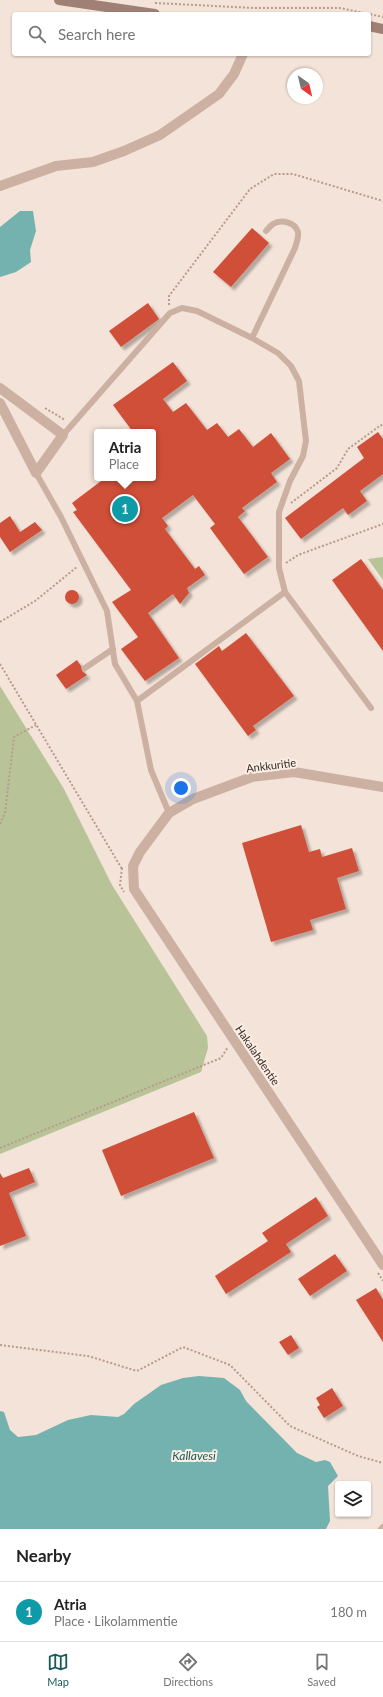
<!DOCTYPE html>
<html lang="en">
<head>
<meta charset="utf-8">
<style>
  :root { --surface:#fff; --page:#f6f6f6; --text:#222; --muted:#767676; --line:#e0e0e0; --accent:#185b59 }
  body { margin:0; font-family:Lato,sans-serif; background:var(--page); color:var(--text) }
  .controls { position:absolute; right:12px; bottom:12px; display:grid; overflow:hidden; border-radius:4px; box-shadow:0 1px 3px #0004 }
  .controls button { width:36px; height:36px; display:grid; place-items:center; padding:0; border:0; border-bottom:1px solid var(--line); background:var(--surface); color:var(--text); font:20px sans-serif }
  .compass { position:absolute; left:287px; top:68px; width:36px; height:36px; border-radius:50%; background:var(--surface); box-shadow:0 1px 3px #0004; rotate:146deg }
  .you { position:absolute; left:181px; top:788px; width:14px; height:14px; margin:-10px; border:3px solid #fff; border-radius:50%; background:#1a73e8; box-shadow:0 0 0 6px #1a73e833 }
  .badge { display:grid; place-items:center; width:26px; height:26px; border-radius:50%; background:var(--accent); color:#fff; font-size:13px; font-weight:700 }
  .pin { position:absolute; translate:-50% -50%; border:2px solid #fff; box-shadow:0 1px 4px #0006 }
  .popup { position:absolute; left:94px; top:429px; width:62px; height:52px; box-sizing:border-box; display:grid; place-content:center; border-radius:4px; background:var(--surface); filter:drop-shadow(0 1px 3px #0005); font-size:13px; white-space:nowrap; color:var(--muted) }
  .popup b { font-size:15px; color:var(--text) }
  .popup::after { content:''; position:absolute; left:50%; top:100%; margin-left:-8px; border:8px solid transparent; border-top-color:var(--surface) }
  .list { margin:0; padding:0; list-style:none }
  h2 { display:flex; justify-content:space-between; align-items:center; height:52px; margin:0; padding:0 16px; font-size:17px }
  h2 small { font-size:13px; font-weight:400; color:var(--muted) }
  .list li { display:grid; grid-template-columns:26px 1fr auto; gap:12px; align-items:center; box-sizing:border-box; height:60px; padding:0 16px; border-top:1px solid var(--line) }
  .list b { display:block; font-size:15px; white-space:nowrap }
  .list p { margin:0; font-size:13px; white-space:nowrap; color:var(--muted) }
  .list em { font-size:13px; font-style:normal; color:var(--muted) }
  .icon { flex:none; width:22px; height:22px; fill:none; stroke:currentColor; stroke-width:2; stroke-linecap:round; stroke-linejoin:round }
  .map { position:relative; flex:none; width:383px; height:1529px; overflow:hidden }
  .search { position:absolute; background:var(--surface); box-shadow:0 1px 3px #0004; left:12px; right:12px; top:12px; height:44px; display:flex; align-items:center; gap:10px; box-sizing:border-box; padding:0 14px; border-radius:4px; color:var(--muted); font-size:15px }
  .sheet { height:112px; background:var(--surface) }
  nav { display:flex; justify-content:space-around; align-items:center; box-sizing:border-box; height:56px; border-top:1px solid var(--line); background:var(--surface); font-size:11px; color:var(--muted) }
  nav a { display:grid; justify-items:center; gap:2px }
  nav .on { color:var(--accent) }
  .map>svg:first-child { display:block }
</style>
</head>
<body>
<div class="map">
<svg width="383" height="1529" viewBox="0 0 383 1529">
  <defs>
    <filter id="shadow"><feDropShadow dx="3.5" dy="3.5" stdDeviation="1" flood-color="#0004"/></filter>
  </defs>
  <rect width="100%" height="100%" fill="#f3e3d8"/>
  <path fill="#b8c397" d="M383 557V580L368 559Z
    M0 686 64 789 112 885 207 1036 208 1048 201 1072 0 1154Z"/>
  <path fill="#74b2af" d="M20 211H33L36 231 30 250 31 262 16 272 0 277V227Z
    M199 1376 224 1378 240 1390 246 1401 297 1453 316 1462 325 1460 330 1462 338 1476 328 1486 330 1521 326 1529H0V1411L4 1412 10 1430 18 1437 36 1435 68 1420 91 1415 118 1417 124 1414 134 1404 161 1385 183 1378Z"/>
  <path fill="#d04f39" filter="url(#shadow)" d="M252 228 269 243 231 287 213 272Z
    M148 303 159 319 121 347 109 331Z
    M173 362 187 381 163 399 173 412 186 403 207 430 217 423 228 437 239 429 253 447 271 433 290 459 271 473 277 482 242 508 245 511 238 517 268 557 244 574 210 528 215 524 193 495 162 518 168 526 165 529 195 569 199 566 205 575 187 588 189 593 180 604 173 594 148 613 179 658 145 681 121 649 138 637 112 602 131 590 73 512 77 510 72 503 105 478H153V432H133L113 405Z
    M378 432 383 439V474L360 491 367 501 348 515 343 508 301 539 285 518 364 458 357 447Z
    M10 516 20 532 35 522 42 530 10 552 0 537V523Z
    M361 559 383 590V651L332 580Z
    M65 597a7 7 0 1 1 14 0a7 7 0 1 1-14 0Z
    M246 633 294 696 253 726 256 730 248 736 195 664 219 646 222 651Z
    M77 660 81 666 82 671 87 675 66 689 56 675Z
    M301 825 309 852 320 849 322 857 352 848 359 871 337 878 346 909 310 920 313 930 271 942 242 843Z
    M194 1112 214 1158 121 1196 102 1150Z
    M29 1168 35 1182 9 1193 26 1236 0 1246V1173L3 1178Z
    M316 1197 328 1216 286 1244 291 1252 226 1294 215 1276 268 1241 262 1233Z
    M335 1254 347 1271 310 1296 298 1279Z
    M376 1288 383 1300V1342L356 1300Z
    M291 1335 299 1348 288 1355 279 1342Z
    M332 1388 343 1406 324 1418 317 1407 320 1405 316 1398Z"/>
  <g fill="none" stroke-linecap="round" stroke-linejoin="round">
    <path stroke="#b89b8d" stroke-width="2" stroke-dasharray="2 2" stroke-linecap="butt" d="M155 3 254 8H340L383 17
      M169 305V296L250 189 274 174H293L383 201
      M45 408 65 420
      M291 503 337 468 348 449 381 425 383 427
      M286 563 298 555 383 524
      M0 622 35 601 77 567
      M0 664 122 869
      M0 824 5 813 14 737 36 725
      M122 868 120 885 124 892
      M0 1148 221 1058 228 1047
      M378 1273 383 1281
      M0 1345 88 1356 137 1371 183 1347 230 1365 290 1426 358 1456 383 1463"/>
    <path stroke="#ccb1a3" stroke-width="6" d="M252 338 295 248C296 244 299 237 298 232 295 222 281 219 273 224 271 225 268 229 266 231
      M63 435 170 313 182 308 197 311 252 338 278 353 291 366 299 381 306 441 303 456 290 481 279 512V568L285 592 371 708
      M36 473 61 517 107 611 115 664 137 701
      M85 668 113 649
      M169 813 151 770 137 701 285 592
      M381 1529 383 1527"/>
    <path stroke="#ccb1a3" stroke-width="10" d="M0 186 56 166 93 162 124 151 160 135 219 94 234 74 243 54
      M0 388 63 435 36 473 0 403
      M383 787 294 772 252 777 193 799 169 813 140 852 133 866 134 889 383 1265"/>
    <path stroke="#a08074" stroke-width="10" d="M59 0 155 14
      M369 26 383 29"/>
  </g>
  <g text-anchor="middle" dominant-baseline="central" stroke-width="4" stroke-linejoin="round" paint-order="stroke">
    <g font-size="11" fill="#362925" stroke="#fbeee4">
      <text transform="translate(271 765) rotate(-7)">Ankkuritie</text>
      <text transform="translate(258 1055) rotate(56)">Hakalahdentie</text>
    </g>
    <g font-size="12" font-style="italic" fill="#185b59" stroke="#fbeee4">
      <text x="194" y="1455">Kallavesi</text>
    </g>
  </g>
</svg>
<div class="controls">
<button><svg class="icon" aria-label="layers" viewBox="0 0 24 24"><path d="M12 4l9 5-9 5-9-5zM3 14l9 5 9-5"/></svg></button>
</div>
<svg class="compass" viewBox="-18 -18 36 36"><path d="M0-13l5 13h-10z" fill="#e53935"/><path d="M0 13l5-13h-10z" fill="#767676"/></svg>
<div class="you"></div>
<div class="pin badge" style="left:125px;top:509px;background:#0f9aa8">1</div>
<div class="popup"><b>Atria</b>Place</div>
<div class="search"><svg class="icon" aria-label="search" viewBox="0 0 24 24"><circle cx="10" cy="10" r="6"/><path d="M15 15l6 6"/></svg>Search here</div>
</div>
<section class="sheet">
<h2>Nearby<small></small></h2>
<ul class="list">
<li><span class="badge" style="background:#0f9aa8">1</span><div><b>Atria</b><p>Place · Likolammentie</p></div><em>180 m</em></li>
</ul>
</section>
<nav>
<a class="on"><svg class="icon" aria-label="map" viewBox="0 0 24 24"><path d="M3 6l6-2 6 2 6-2v14l-6 2-6-2-6 2zM9 4v14M15 6v14"/></svg>Map</a>
<a><svg class="icon" aria-label="directions" viewBox="0 0 24 24"><path d="M12 3l9 9-9 9-9-9zM9 14v-3h6M13 9l2 2-2 2"/></svg>Directions</a>
<a><svg class="icon" aria-label="saved" viewBox="0 0 24 24"><path d="M7 4h10v16l-5-4-5 4z"/></svg>Saved</a>
</nav>
</body>
</html>
